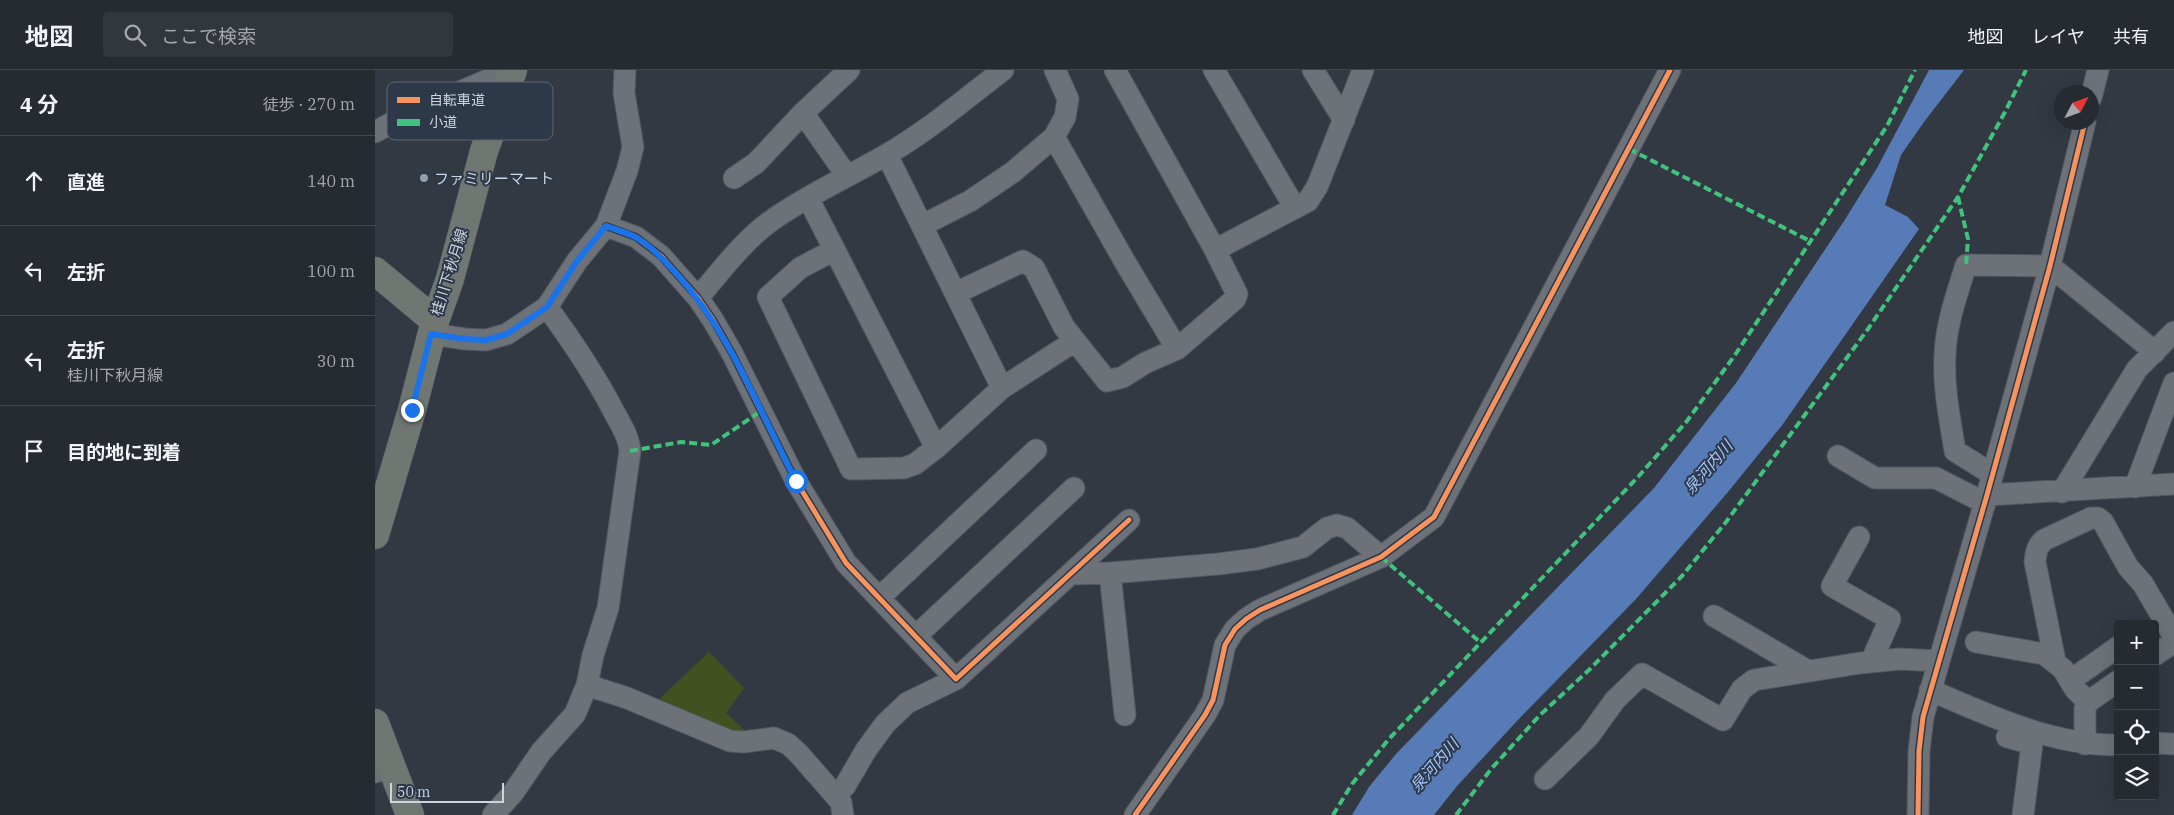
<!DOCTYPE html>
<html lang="ja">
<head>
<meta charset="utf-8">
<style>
  :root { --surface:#262b32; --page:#32373e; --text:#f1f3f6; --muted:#a4a7ac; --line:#42474d }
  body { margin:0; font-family:"IBM Plex Serif","Noto Sans JP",serif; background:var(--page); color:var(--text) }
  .controls { position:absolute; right:15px; bottom:15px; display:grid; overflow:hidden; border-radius:5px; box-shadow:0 5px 20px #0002 }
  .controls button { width:45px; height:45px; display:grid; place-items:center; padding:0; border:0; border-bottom:1px solid var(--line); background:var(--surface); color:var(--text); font:25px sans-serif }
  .compass { position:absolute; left:1679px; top:15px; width:45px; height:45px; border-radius:50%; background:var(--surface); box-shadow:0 5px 20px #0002; rotate:49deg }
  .scale { position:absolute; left:15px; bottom:12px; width:114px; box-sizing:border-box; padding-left:5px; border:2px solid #cdd4df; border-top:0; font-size:14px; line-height:18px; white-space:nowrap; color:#cdd4df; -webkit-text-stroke:4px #2d3849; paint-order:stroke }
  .stop { position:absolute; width:15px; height:15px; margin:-11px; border:4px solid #1a73e8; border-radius:50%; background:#fff }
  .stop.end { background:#1a73e8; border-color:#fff; box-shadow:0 1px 5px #0008 }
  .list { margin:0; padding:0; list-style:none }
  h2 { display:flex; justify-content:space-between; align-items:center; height:65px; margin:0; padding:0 20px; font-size:21px }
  h2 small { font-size:16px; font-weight:400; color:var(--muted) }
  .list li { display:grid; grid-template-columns:32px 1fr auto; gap:15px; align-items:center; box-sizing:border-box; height:90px; padding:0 20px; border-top:1px solid var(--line) }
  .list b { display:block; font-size:19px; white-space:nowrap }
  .list p { margin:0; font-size:16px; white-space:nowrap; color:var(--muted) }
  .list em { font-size:16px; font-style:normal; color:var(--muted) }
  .icon { flex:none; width:28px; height:28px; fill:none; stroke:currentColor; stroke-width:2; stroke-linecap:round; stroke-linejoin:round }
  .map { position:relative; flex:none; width:1799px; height:745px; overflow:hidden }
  header { display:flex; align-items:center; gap:30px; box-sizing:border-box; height:70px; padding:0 25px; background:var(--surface); border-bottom:1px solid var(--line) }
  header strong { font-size:24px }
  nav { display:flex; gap:28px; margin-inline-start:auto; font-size:18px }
  .search { width:350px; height:45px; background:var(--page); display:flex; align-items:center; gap:12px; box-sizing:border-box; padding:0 18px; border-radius:5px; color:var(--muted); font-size:19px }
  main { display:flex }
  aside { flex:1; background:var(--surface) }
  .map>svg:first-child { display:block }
</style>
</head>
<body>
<header>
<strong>地図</strong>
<div class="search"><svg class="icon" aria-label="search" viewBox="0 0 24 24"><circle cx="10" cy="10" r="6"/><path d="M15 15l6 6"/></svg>ここで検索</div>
<nav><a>地図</a><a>レイヤ</a><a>共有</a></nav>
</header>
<main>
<aside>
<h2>4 分<small>徒歩 · 270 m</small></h2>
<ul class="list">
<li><svg class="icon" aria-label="ahead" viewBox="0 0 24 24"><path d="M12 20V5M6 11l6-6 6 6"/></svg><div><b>直進</b></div><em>140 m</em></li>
<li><svg class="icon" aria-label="left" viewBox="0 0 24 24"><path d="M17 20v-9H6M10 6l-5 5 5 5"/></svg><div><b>左折</b></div><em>100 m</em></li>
<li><svg class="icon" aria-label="left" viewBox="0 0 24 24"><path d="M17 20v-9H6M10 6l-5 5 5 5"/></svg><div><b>左折</b><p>桂川下秋月線</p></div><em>30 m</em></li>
<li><svg class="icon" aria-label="arrive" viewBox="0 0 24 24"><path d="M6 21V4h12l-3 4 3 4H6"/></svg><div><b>目的地に到着</b></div></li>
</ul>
</aside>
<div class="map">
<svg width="1799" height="745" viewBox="0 0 1799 745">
  <rect width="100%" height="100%" fill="#333943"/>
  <path fill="#415120" d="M334 582 369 618 351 643 375 665 365 666 278 635Z"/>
  <path fill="#567bb7" d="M1554 0H1589L1549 52 1526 85 1510 135 1533 147 1544 159 1408 354 1353 422 1261 529 1141 652 1082 716 1059 745H977L994 717 1021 684 1279 418 1361 313 1469 151 1502 98Z"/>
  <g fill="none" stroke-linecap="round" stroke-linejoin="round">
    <g stroke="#525860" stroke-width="23">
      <path id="minor" d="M839 0 920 138
        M938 0 969 50
        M1716 28 1723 0
        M428 43 472 106
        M0 62 31 45 136 0
        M679 67 750 192 802 279
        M512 85 627 318
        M359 108 381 93 428 43 474 0
        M433 128 561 378
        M548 155 595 131 638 102 679 67 690 47 693 29 680 0
        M231 156 261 167 286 186 323 228 338 250 357 283 421 411 471 493 581 609 754 450
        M459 180 425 198 393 227 476 399 529 398 540 394 561 378 627 318 692 276 702 274
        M840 180 933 131 942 117 988 0
        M581 223 648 191 659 198 689 257 732 311 748 307 770 293 802 279 860 229 862 224 840 180 740 0
        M323 228C345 202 368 171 396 151 432 125 473 107 511 85 553 61 590 29 628 0
        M56 264 90 269 111 270 132 264 172 237 202 191 231 156 252 101 258 77 249 23 250 0
        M1463 386 1500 408H1561L1610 433
        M1617 404 1580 381C1575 350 1568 317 1570 285 1571 254 1582 224 1591 195L1675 196 1780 282
        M1760 417 1799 313
        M1687 422 1762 299 1799 262
        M1612 425 1799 414
        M1484 467 1457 516 1515 549 1496 592
        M735 503 750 645
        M695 504 735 503 843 494 882 489 928 477 952 458 962 455 972 458 1006 487
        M504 528 661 380
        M1339 546 1433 601
        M541 566 699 418
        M1601 572 1669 584 1688 599 1700 619 1713 632
        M1780 585 1799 572
        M1680 591 1660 492C1661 482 1662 476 1669 470L1716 448H1723L1728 452 1753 497 1768 514 1799 567
        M1696 610 1743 577
        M212 615 252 628 355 671 368 672 399 668 413 674 423 683 466 732 468 745
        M1555 620C1615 646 1676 675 1743 675
        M1632 667 1657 674 1648 745
        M1780 673 1799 674
        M1710 674V638L1713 632 1743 611
        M0 702 15 697
        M1170 709 1214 666 1240 630 1267 604 1348 650 1367 619 1379 610 1485 593 1525 589 1563 591
        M460 725 470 716 491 680 510 654 532 633 581 609
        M118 745 138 723 166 682 200 644 212 615 218 585 233 538 255 381C254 367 246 355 239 342 220 305 197 271 172 237
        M760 745 830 645 838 630 850 575 860 559 871 549 885 540 1006 487 1059 447 1295 0
        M1543 745 1544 681 1548 647 1612 425 1675 196 1710 52"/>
    </g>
    <g stroke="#525860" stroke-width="29">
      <path id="major" d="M0 201 60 251
        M0 465 37 340 60 251 75 209 109 81 138 0
        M0 653 35 745"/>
    </g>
    <use href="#minor" stroke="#6d7279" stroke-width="21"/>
    <use href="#major" stroke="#707773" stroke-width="28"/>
    <path stroke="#40c37c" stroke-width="4" stroke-dasharray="8 4" stroke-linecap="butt" d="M1254 79 1435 171
      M1583 127 1593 169 1591 195
      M255 381 306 372 336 375 386 341
      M1006 487 1105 572
      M958 745 977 714 1014 669 1263 407 1312 351 1360 285 1512 56 1540 0
      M1081 745 1117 698 1165 645 1215 599 1307 506 1351 452 1493 259 1583 127 1630 42 1651 0"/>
    <g stroke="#2d3849" stroke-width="8">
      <path id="cycleway" d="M231 156 261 167 286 186 323 228 338 250 357 283 421 411 471 493 581 609 754 450
        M760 745 830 645 838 630 850 575 860 559 871 549 885 540 1006 487 1059 447 1295 0
        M1543 745 1544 681 1548 647 1612 425 1675 196 1710 52"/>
    </g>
    <use href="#cycleway" stroke="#f8935d" stroke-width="5"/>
  </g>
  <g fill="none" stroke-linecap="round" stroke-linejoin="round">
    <path stroke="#1a73e8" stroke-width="6" d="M37 340 56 264 90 269 111 270 132 264 172 237 202 191 231 156C241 160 251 162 260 167 275 175 288 189 300 202 355 262 384 340 421 411"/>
  </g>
  <circle fill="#979ea8" stroke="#2d3849" stroke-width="2" cx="49" cy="108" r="5"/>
  <g text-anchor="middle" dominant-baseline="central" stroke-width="4" stroke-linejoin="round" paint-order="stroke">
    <g font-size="15" fill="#cdd4df" stroke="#2d3849" text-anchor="start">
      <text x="59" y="108">ファミリーマート</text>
    </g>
    <g font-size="15" fill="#cdd4df" stroke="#2d3849">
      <text transform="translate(74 202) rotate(-73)">桂川下秋月線</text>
    </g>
    <g font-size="16" font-style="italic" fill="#a7c8fd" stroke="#2d3849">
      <text transform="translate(1333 397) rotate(-49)">泉河内川</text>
      <text transform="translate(1059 695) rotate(-49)">泉河内川</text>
    </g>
  </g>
  <rect x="12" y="12" width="166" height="58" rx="8" fill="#2d3849" stroke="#5d6776" stroke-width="1"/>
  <rect x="22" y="27" width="23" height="6" fill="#f8935d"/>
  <rect x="22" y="49" width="23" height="7" fill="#40c37c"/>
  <g font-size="14" fill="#cdd4df">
    <text x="54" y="35">自転車道</text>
    <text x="54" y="57">小道</text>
  </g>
</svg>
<div class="controls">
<button>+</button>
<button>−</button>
<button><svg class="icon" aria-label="locate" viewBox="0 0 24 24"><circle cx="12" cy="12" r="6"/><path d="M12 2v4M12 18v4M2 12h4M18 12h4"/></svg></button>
<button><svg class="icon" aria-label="layers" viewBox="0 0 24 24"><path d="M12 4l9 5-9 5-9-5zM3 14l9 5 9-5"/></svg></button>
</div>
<svg class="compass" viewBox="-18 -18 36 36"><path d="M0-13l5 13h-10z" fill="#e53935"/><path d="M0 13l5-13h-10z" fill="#a4a7ac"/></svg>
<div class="scale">50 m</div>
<div class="stop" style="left:421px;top:411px"></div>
<div class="stop end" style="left:37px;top:340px"></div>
</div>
</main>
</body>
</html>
